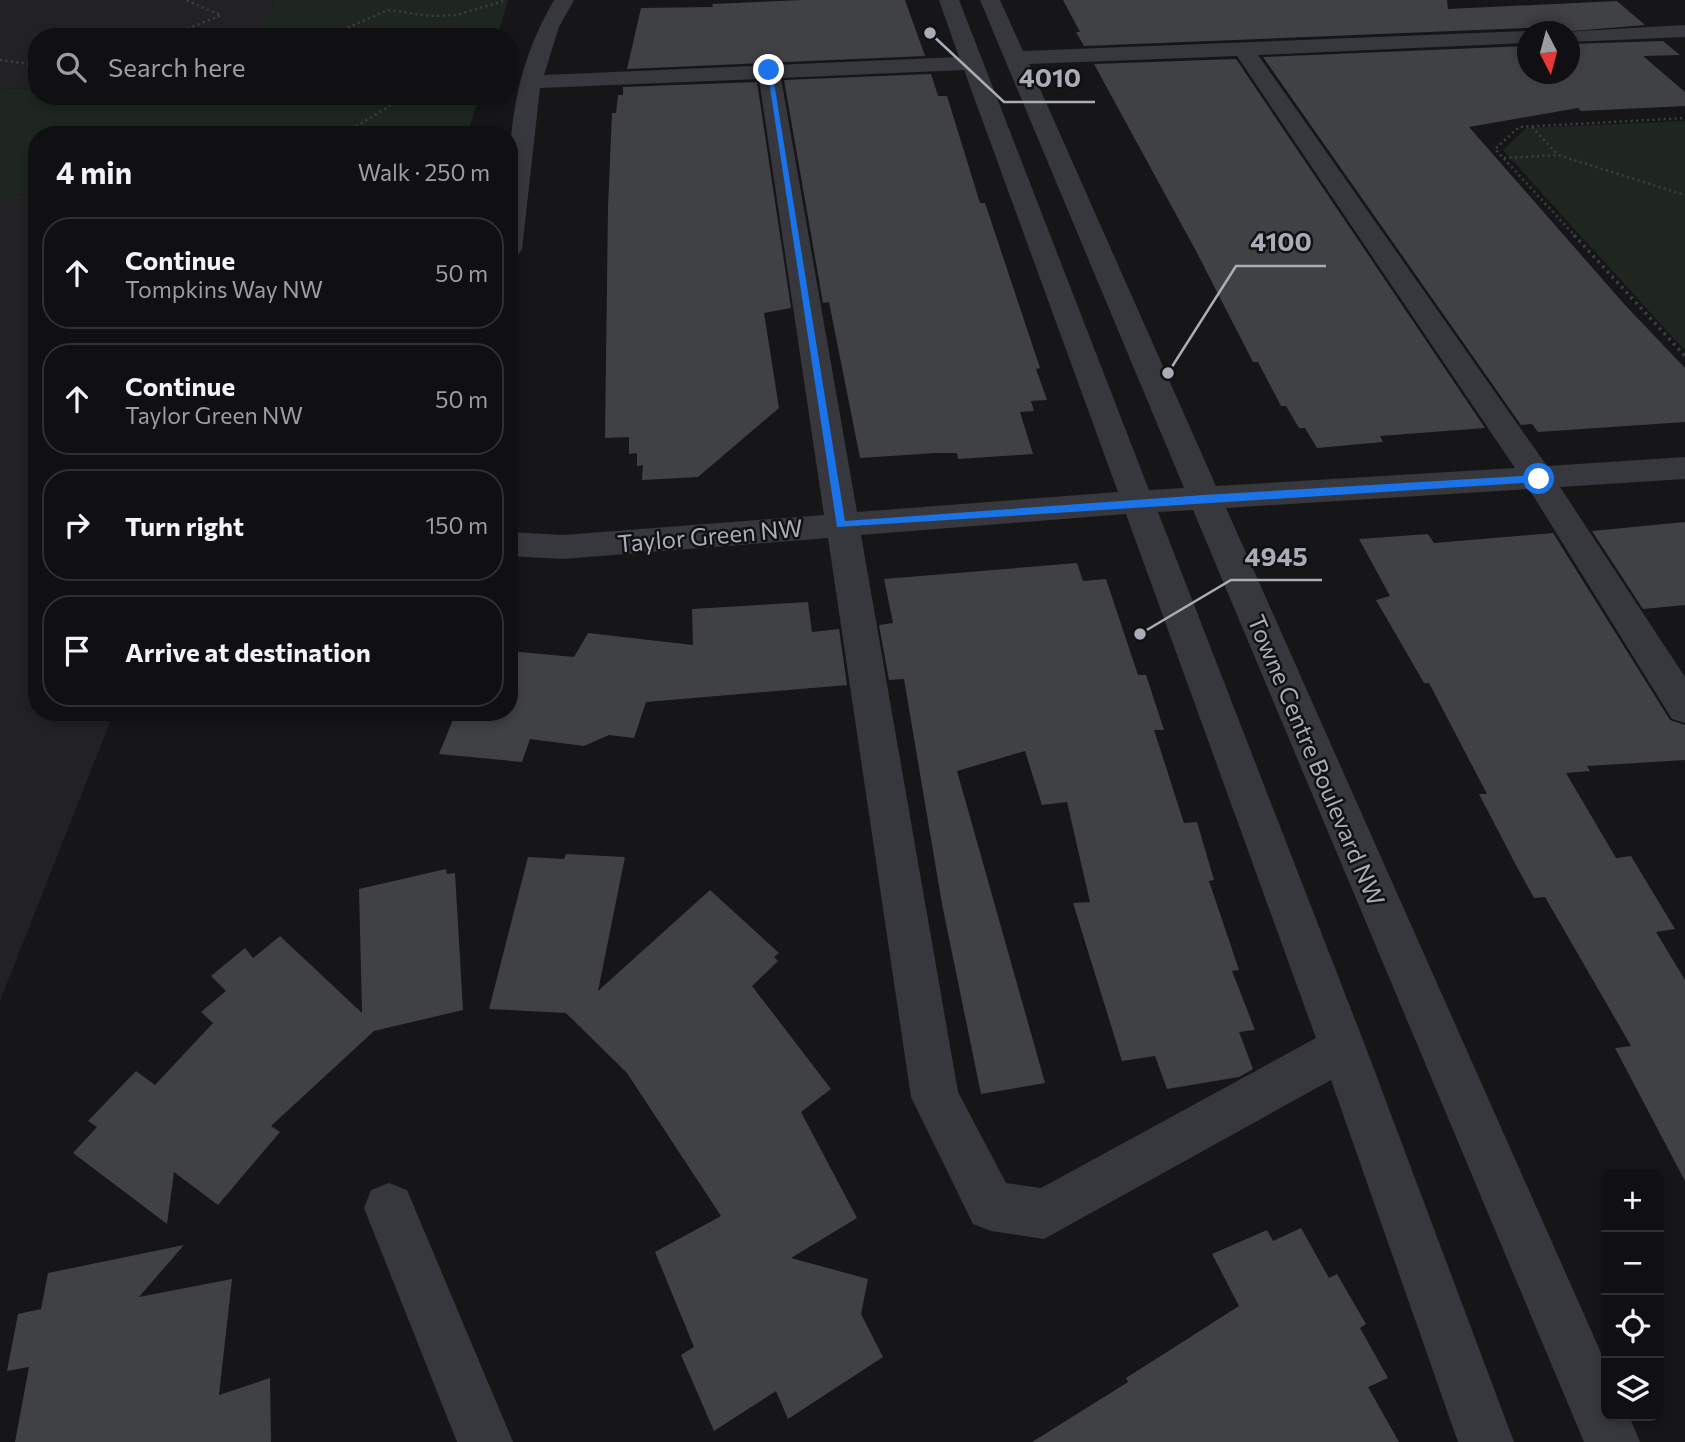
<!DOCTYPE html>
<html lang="en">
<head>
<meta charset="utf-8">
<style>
  :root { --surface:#101012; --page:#1e1e20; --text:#f1f3f6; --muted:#9c9d9f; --line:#303032 }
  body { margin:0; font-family:Commissioner,sans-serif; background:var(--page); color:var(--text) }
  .controls { position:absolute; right:21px; bottom:21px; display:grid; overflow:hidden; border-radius:14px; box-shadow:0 4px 10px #0003 }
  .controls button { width:63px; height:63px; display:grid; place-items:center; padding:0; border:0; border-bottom:2px solid var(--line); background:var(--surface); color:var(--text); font:35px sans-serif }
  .compass { position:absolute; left:1517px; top:21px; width:63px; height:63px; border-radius:50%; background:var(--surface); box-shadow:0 4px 10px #0003; rotate:174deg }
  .stop { position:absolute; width:21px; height:21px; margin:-16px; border:5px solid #1a73e8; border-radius:50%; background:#fff }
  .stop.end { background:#1a73e8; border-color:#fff; box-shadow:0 2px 7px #0008 }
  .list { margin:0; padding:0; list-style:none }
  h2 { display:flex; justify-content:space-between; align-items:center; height:91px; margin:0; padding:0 28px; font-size:30px }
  h2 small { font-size:23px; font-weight:400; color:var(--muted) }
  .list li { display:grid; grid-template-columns:46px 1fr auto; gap:21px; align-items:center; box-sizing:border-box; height:112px; margin:0 14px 14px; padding:0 14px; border:2px solid var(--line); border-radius:28px }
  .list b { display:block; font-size:26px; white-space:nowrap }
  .list p { margin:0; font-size:23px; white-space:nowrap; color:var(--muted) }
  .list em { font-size:23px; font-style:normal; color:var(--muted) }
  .icon { flex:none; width:38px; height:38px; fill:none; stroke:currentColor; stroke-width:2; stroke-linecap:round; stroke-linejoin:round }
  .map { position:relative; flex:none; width:1685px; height:1442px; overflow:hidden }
  .search { position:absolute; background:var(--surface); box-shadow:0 4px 10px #0003; left:28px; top:28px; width:490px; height:77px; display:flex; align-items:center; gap:18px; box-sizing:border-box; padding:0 24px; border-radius:28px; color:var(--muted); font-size:26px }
  .panel { position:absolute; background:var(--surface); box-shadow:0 4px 10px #0003; left:28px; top:126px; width:490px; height:595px; border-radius:28px }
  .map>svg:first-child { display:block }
</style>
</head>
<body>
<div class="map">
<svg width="1685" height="1442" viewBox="0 0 1685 1442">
  <rect width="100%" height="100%" fill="#161618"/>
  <path fill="#222225" d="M0 0H274L272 19 263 37H37V88L0 89Z
    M37 193V712H114L0 1001V196Z"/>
  <path fill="#1e261f" d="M274 0H508L497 37H263L268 27 263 23 273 11Z
    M37 88V96H479L467 135H37V193L0 196V89Z
    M1685 121V351L1503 150 1526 128Z"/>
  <path fill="#404145" d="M802 0H905L925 56 627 69 641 8 713 7 712 4Z
    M1063 0H1447L1448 9 1617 1 1645 25 1560 32H1534L1528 28 1084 46 1076 32H1080Z
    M1663 41 1680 55 1643 56 1685 92V106L1581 111 1578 108 1469 127 1625 305 1685 368V422L1538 432 1532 424 1521 425 1263 57 1528 46V74H1570V44Z
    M1236 59 1485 428 1380 436 1383 442 1317 448 1305 428H1299L1286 406H1281L1258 362H1253L1196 251 1094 64Z
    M931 74 938 96H947L980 203H985L1040 368 1036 369 1047 400 1031 401 1034 411 1020 412 1033 454 958 459 957 453H936L860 458 829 302 823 303 784 80Z
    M757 82 791 308 764 313 779 408 698 477 642 480 643 465 637 466V453L629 454V437L605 438 608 207 612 113H616L618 95H623V87Z
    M1685 522V605L1643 609 1592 531Z
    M1553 533 1670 720 1685 725V760L1587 766 1590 771 1566 773 1616 858 1631 856 1675 929 1656 932 1685 980V1181L1615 1048 1631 1046 1545 897 1534 898 1518 869 1479 794H1487L1429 683H1424L1376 600 1390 596 1359 539 1428 534 1434 543Z
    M1077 563 1083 581 1106 579 1138 675H1146L1164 730H1154L1184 823 1197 822 1214 880 1209 881 1239 970 1232 971 1255 1030 1239 1032 1253 1069 1239 1077 1167 1089 1155 1056 1122 1061 1073 903 1090 902 1067 802 1042 805 1025 751 957 771 1045 1083 981 1094 942 904 904 679 889 680 879 625 893 623 884 579Z
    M808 602 812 632 839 629 847 685 646 702 634 738 609 735 584 746 530 739 522 762 439 754 456 712H509V651L574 657 588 633 693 645 692 609Z
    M566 854 625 857 598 991 710 890 779 953 774 957 778 961 752 986 831 1089 801 1112 857 1218 791 1258 868 1279 861 1314 883 1357 788 1419 776 1391 714 1431 681 1355 694 1347 655 1252 721 1216 627 1073 566 1013 489 1009 528 857 564 859Z
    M446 869 447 874 455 873 463 1010 374 1031 271 1126 280 1132 218 1205 174 1172 167 1224 73 1153 97 1127 88 1121 136 1071 155 1085 213 1023 201 1012 226 991 211 976 245 948 253 958 280 936 362 1013 359 889Z
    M1301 1228 1329 1278 1337 1274 1366 1324 1360 1328 1388 1378 1368 1387 1399 1442H1032L1128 1382 1126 1378 1239 1306 1212 1254 1267 1230 1273 1241Z
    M184 1245 139 1297 232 1279 219 1395 270 1378 271 1442H15L29 1367 7 1371 18 1314 41 1309 48 1273Z"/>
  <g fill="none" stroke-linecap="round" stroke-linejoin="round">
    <path stroke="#3d3f44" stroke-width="2.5" stroke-dasharray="2 3.5" stroke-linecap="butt" d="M167 37 221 15 185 0
      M272 37 335 33 388 10 430 16 456 15 507 0
      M0 60 37 65
      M1532 127 1558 155
      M342 135 406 96
      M1504 158 1558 155 1685 195
      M1576 237 1495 149 1519 127 1685 118"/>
    <path stroke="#3d3f44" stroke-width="3.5" stroke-dasharray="2.5 4.5" stroke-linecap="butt" d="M1574 235 1685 356"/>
    <path fill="#37383d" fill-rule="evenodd" d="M554 0H574L559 27 544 75 959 57 939 0H959L1149 490 1184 488 980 0H1000L1023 51 1528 31 1532 32H1528V43L1258 55 1547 466 1685 457V479L1560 487 1685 677V723L1672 719 1529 489 1226 508 1606 1364V1416H1629L1640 1442H1584L1193 510 1158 512 1366 1048 1514 1442H1458L1331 1080 1044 1239 991 1231 973 1224 911 1097 828 538 563 559 509 556V532L563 535 824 515 759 79 540 88 522 249 518 255 509 257C509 160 503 88 554 0ZM1237 56 1515 468 1216 486 1029 64ZM964 70 1118 492 857 512 781 78ZM1126 514 1316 1038 1041 1188 1006 1183 958 1092 861 535Z
      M1685 25V37L1570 42V32H1562Z
      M389 1183 407 1190 513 1442H457L364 1208 371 1190Z"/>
  </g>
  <path fill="#1a73e8" d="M767 68 772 70 845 521 1204 495 1539 475 1543 479 1539 482 837 527Z"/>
  <g text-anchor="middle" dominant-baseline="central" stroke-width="5" stroke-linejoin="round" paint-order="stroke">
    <g font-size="24" fill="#a8adb8" stroke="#111113">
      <text transform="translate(710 535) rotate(-5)">Taylor Green NW</text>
      <text transform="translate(1317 760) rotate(67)">Towne Centre Boulevard NW</text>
    </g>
  </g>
  <path fill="none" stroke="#a8adb8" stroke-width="2.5" d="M930 33L1004 102H1095M1168 373L1236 266H1326M1140 634L1231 580H1322"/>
  <g fill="#a8adb8" stroke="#111113" stroke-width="2.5">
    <circle cx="930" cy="33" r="7"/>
    <circle cx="1168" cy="373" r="7"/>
    <circle cx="1140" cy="634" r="7"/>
  </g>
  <g font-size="26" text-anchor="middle" font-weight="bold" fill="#a8adb8" stroke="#111113" stroke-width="5" stroke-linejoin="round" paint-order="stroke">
    <text x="1050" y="87">4010</text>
    <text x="1281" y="251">4100</text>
    <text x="1276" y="566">4945</text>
  </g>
</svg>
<div class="controls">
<button>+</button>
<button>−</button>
<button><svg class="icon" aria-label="locate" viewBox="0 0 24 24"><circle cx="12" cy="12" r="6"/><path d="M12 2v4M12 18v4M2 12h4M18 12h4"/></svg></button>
<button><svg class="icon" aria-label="layers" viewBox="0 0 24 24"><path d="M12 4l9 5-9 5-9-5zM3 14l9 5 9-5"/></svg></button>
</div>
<svg class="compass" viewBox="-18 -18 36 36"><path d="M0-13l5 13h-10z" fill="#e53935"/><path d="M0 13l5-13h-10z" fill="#9c9d9f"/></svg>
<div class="stop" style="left:1539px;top:479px"></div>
<div class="stop end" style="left:769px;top:70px"></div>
<div class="search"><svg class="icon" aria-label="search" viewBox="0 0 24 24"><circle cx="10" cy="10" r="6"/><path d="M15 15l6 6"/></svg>Search here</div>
<section class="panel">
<h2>4 min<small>Walk · 250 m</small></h2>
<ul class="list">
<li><svg class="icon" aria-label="ahead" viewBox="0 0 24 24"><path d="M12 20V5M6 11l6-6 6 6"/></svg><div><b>Continue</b><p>Tompkins Way NW</p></div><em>50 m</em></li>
<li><svg class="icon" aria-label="ahead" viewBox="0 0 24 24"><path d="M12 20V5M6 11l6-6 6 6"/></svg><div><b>Continue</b><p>Taylor Green NW</p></div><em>50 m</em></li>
<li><svg class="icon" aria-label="right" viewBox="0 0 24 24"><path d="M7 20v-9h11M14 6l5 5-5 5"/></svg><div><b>Turn right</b></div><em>150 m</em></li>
<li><svg class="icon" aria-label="arrive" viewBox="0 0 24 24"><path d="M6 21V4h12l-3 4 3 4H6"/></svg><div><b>Arrive at destination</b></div></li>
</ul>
</section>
</div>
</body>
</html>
